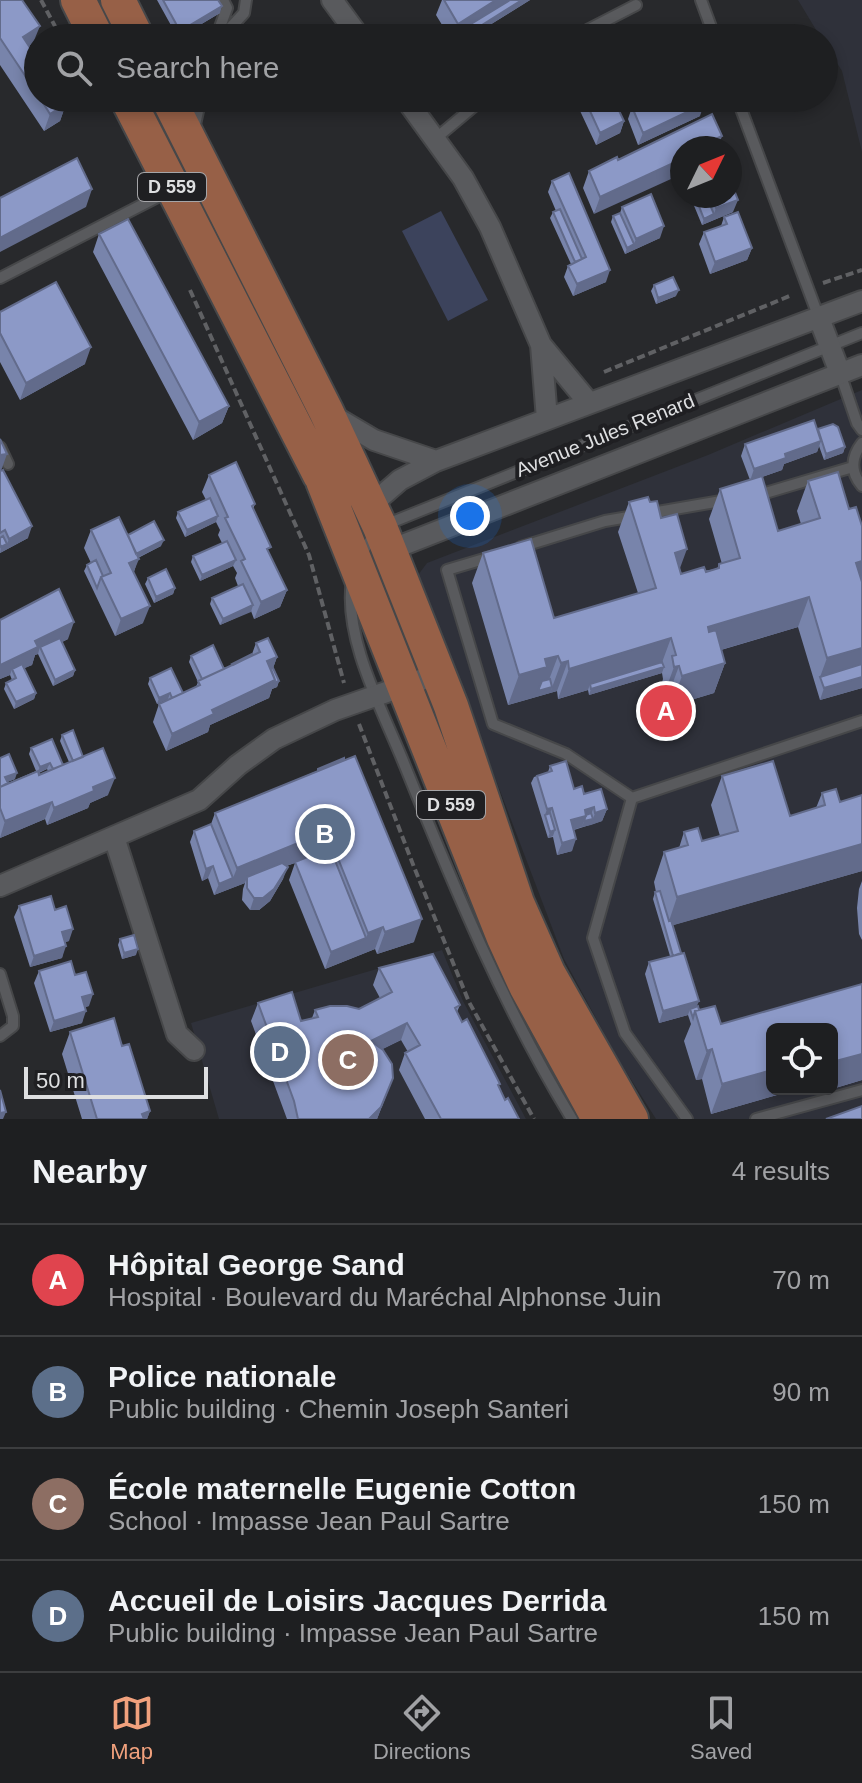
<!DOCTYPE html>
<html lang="en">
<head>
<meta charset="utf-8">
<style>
  :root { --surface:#1e1f21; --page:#2b2c2e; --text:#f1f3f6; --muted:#a1a2a5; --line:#3c3d3f; --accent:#f1a17d }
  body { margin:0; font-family:Arial,sans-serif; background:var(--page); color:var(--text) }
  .controls { position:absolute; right:24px; bottom:24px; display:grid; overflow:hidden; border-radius:12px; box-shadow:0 4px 12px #0003 }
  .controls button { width:72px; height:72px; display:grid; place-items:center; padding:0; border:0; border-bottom:2px solid var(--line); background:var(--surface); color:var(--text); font:40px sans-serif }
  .compass { position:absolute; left:670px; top:136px; width:72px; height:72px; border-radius:50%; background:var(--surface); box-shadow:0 4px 12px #0003; rotate:47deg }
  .scale { position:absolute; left:24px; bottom:20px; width:184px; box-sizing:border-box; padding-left:8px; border:4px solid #dedfe1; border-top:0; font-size:22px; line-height:28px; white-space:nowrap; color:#dedfe1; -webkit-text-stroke:6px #1f1f22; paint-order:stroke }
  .you { position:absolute; left:470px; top:516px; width:28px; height:28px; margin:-20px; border:6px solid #fff; border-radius:50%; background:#1a73e8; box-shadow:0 0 0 12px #1a73e833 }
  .badge { display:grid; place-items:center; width:52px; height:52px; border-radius:50%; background:var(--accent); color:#fff; font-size:26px; font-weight:700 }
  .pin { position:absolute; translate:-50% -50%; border:4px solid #fff; box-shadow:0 2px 8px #0006 }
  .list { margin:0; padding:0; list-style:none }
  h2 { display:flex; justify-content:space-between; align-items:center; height:104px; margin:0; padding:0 32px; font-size:34px }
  h2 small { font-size:26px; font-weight:400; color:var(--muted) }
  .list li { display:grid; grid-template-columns:52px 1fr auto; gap:24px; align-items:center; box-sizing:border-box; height:112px; padding:0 32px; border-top:2px solid var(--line) }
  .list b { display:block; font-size:30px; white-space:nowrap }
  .list p { margin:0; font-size:26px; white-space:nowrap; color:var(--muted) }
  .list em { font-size:26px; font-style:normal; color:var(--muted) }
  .icon { flex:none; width:44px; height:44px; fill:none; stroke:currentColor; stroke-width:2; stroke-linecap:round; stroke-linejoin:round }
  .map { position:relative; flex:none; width:862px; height:1119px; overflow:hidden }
  .search { position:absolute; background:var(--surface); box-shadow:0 4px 12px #0003; left:24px; right:24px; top:24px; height:88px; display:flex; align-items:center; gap:20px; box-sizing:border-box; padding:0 28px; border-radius:44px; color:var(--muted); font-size:30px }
  .sheet { height:552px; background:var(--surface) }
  nav { display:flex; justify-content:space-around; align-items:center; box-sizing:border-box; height:112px; border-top:2px solid var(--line); background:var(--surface); font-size:22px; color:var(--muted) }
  nav a { display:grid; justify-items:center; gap:4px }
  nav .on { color:var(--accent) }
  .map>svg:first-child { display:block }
</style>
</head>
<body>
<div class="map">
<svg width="862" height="1119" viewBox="0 0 862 1119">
  <rect width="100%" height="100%" fill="#28292c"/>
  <path fill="#2f313a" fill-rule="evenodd" d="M798 0H862V152L842 71 824 42V38H821Z
    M862 390V1119H656L618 1059 564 959 418 575 427 563 708 455ZM772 1029H832V1089H772Z
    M442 950 463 1001 526 1119H219L191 1023Z"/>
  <path fill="#3c435c" d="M441 211 488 300 448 321 402 231Z"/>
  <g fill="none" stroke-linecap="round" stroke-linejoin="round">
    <g stroke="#464749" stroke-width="14">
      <path id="service" d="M701 0 715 38
        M216 38 227 8 223 0
        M221 38 244 13 246 0
        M572 38 636 5
        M737 98 819 318
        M194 129 201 98
        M435 139 484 98
        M0 278 169 191
        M840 373 857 423 862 430
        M862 443C851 457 850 472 862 486
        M0 447 8 464
        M755 496 853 467
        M521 547 605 521 727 500
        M360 555 380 527 862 333
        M494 556 447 570 493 724 566 754 632 798 862 721
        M352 581C343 639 384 713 405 766 454 887 504 1008 572 1119
        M632 798 593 938 625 1033 687 1119
        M0 974 13 1016V1026L0 1036
        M756 1119 862 1090"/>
    </g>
    <g stroke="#464749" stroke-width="24">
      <path id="minor" d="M332 0 360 38
        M405 98 463 178 490 227 541 345 589 403
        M819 318 840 373
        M541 345 547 419
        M330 414 374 440 436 461 862 301
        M370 506 400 480 436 461
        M390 550 862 365
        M114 837 177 1034 194 1050
        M0 886 199 800 238 765 274 739 335 710 438 674"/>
    </g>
    <g stroke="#464749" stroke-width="38">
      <path id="primary" d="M78 0 97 38
        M118 0 137 38
        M127 98 320 475 336 498
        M168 98 326 411 380 527 451 706 517 903 548 973 631 1119
        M323 481 504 938 526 986 599 1119"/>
    </g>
    <path stroke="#606164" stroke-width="4" stroke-dasharray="8 4" stroke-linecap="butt" d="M41 0 57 30
      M823 283 862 270
      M190 290 309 555 344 683
      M604 372 792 295
      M359 724 414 867 469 1002 534 1119"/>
    <use href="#service" stroke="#595a5d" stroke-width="10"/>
    <use href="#minor" stroke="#595a5d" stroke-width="20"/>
    <use href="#primary" stroke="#976047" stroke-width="34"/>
  </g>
  <path fill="#7884ab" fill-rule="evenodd" d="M0 0 33 43 29 46 38 60V98H68L60 121 44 131 0 65Z
    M157 0H218L220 13 178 38Z
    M442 0H530L472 36 468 31 457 38H450L436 15Z
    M574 98H613L624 121 620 133 596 145Z
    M632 107 700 116 638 145 628 119Z
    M618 160 594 214 583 188 589 171Z
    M552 181 606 282 573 296 564 277 568 266 571 264 550 218 553 212 556 211 548 192Z
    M732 186 733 212 702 225 690 196H730Z
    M622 207 660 238 625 254 611 222 613 216 620 213Z
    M724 217 752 248 747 260 710 274 699 244 704 232 721 226Z
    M99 234 229 406 222 423 193 440 93 252Z
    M654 285 676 296 656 304 651 291Z
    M0 312 85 364 20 400 0 362Z
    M817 430 845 447 843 453 824 460 819 446 817 452 784 464 782 470 762 477 778 531 801 524 797 511 808 481 849 509 862 526V688L820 700 798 627 721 650 725 663 714 693 671 706 668 696 663 697 661 686 663 679 662 673 589 695 588 690 558 699 557 691 508 705 472 583 483 553 554 618 638 593 618 532 629 502H650L661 518 681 574 717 569 719 564H722L709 519 720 489 750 480 741 456 745 444Z
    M0 439 1 471 28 538 0 553Z
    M209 475 255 504 253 509 269 553 287 590 280 607 254 619 251 611 220 625 210 604 212 598 238 586 235 578 237 573 233 566 200 581 191 562 193 556 222 543 218 535 220 530 216 522 185 537 176 518 178 512 206 500 202 492Z
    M91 530 128 535 161 546 138 558 134 572 143 623 115 636 84 571 87 565 91 563 84 548Z
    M148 578 175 588 173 594 154 603 145 584Z
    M0 620 68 639 62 642 75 670 73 676 53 686 38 654 35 655 32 665 24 668 36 693 34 699 14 709 4 689 6 683 12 680 10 675 0 679Z
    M256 643 277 657 273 668 279 681 277 687 272 689 269 698 210 725 208 732 166 751 153 722 159 704 168 700V699L157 704 148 684 150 678 183 693 196 687 198 682 189 662 191 656 224 669 252 654Z
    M62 735 83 757 108 795 90 803 88 808 47 825 45 819 0 838V758L15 779 7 782 8 783 36 771 29 754 31 748 63 765 69 762 60 741ZM47 769 48 771 39 775V773Z
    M550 766 574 789 584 794 607 809 602 821 574 830 572 851 557 855 553 837 548 838 531 783 534 777 548 772Z
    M318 769 414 942 377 954 375 949 325 969 289 880 295 863 286 866 283 879 270 901 259 910H250L242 900 243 889 245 883 214 895 208 878 202 881 190 842 194 831 211 824 215 813 317 771Z
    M722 776 790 816 816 808 822 793 862 871 673 925 697 1007 699 1010 721 1024 862 984V1080L832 1089V1029L772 1089H798L711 1114 702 1079 696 1080 684 1041 691 1024 688 1015 659 1023 645 974 649 962 670 956 653 899 655 892H656L654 882 664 852 679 848 684 832 702 841 720 836 711 805Z
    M862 881V940L859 934 857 908 859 889Z
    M19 906 55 910 69 941 65 942 62 958 30 967 14 917Z
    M120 939 136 955 122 959 118 945Z
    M379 968 460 1005 457 1012 505 1100 519 1119H425L399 1070 405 1053 408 1052 401 1040 382 1049 386 1096 377 1119H287L251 1021 258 1003 301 1021 312 1018 315 1010 359 1009 380 998 373 985Z
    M39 971 75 975 89 1006 85 1007 82 1023 50 1032 34 983Z
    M70 1032 122 1046 150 1111 147 1119H82L62 1054Z"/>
  <path fill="#626b8b" d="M496 0H518L471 24 468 31 457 38H453L458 24Z
    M522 0H530L472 36 474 30Z
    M222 6 220 13 178 38 180 31Z
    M40 26 33 43 17 54 23 37Z
    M61 98H68L60 121 44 131 50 114Z
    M704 104 700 116 638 145 643 133Z
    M624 121 620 133 596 145 600 133Z
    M722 136 718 148H707L711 141Z
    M682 159V174L594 214 600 197Z
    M92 189 86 207 0 252V238Z
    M738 200 733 212 702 225 704 219 714 214 716 208Z
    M664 226 660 238 625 254 627 248 634 244 636 239Z
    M752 248 747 260 710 274 715 262Z
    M610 270 606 282 573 296 577 284Z
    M679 290 676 296 656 304 658 298Z
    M91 347 85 364 20 400 26 383Z
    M229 406 222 423 193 440 199 422Z
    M821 441 817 452 784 464 782 470 750 481 754 469 785 454Z
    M845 447 843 453 824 460 826 454Z
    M7 454 1 471H0V455Z
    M218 516 216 522 185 537 187 530Z
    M32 526 28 538 0 553 1 547 7 544 9 539Z
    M164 540 161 546 127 563 129 557Z
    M687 549 676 579 675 553Z
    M139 559 132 576 129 563Z
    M236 560 233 566 200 581 202 575Z
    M862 561V585L856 563Z
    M175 588 173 594 154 603 156 597Z
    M287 590 280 607 254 619 261 602Z
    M809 597 798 627 697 657 708 627Z
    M253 605 251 612 220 625 223 619Z
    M150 606 143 623 115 636 121 619Z
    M74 622 68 639 42 652 40 647 38 654 35 655 32 665 14 673 12 669 10 675 0 679V665L35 641Z
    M671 638 660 668 664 667 662 673 589 695 591 689 590 684 588 690 558 699 569 669Z
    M862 648V675L820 677 816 688 827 658Z
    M558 656 547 685 552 687 550 693 508 705 519 675 545 659Z
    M277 657 271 674 267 661Z
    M568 661 557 691 550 693 561 663Z
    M725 663 714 693 671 706 682 676Z
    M679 666 668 696 663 697 674 667Z
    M75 670 73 676 53 686 55 680Z
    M862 677V688L820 700 824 688Z
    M275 680 279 681 277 687 272 689 269 698 210 725 208 732 166 751 172 734 212 710Z
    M36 693 34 699 14 709 16 702Z
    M170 693 168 699 157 704 159 698Z
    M50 763 47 769 37 773 40 767Z
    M17 773 15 779 3 784 5 777Z
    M115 778 108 795 90 803 88 808 47 825 54 808 93 787Z
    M52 802 45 819 0 838 5 821Z
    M594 807 589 819 584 820 582 827 566 832 571 820 585 810Z
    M552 808 548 819 545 815 543 821 547 809Z
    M607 809 602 821 591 825 595 813Z
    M593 819 591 825 582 827 584 821Z
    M555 830 553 836 548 838 550 832Z
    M327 831 319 853 247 882V877L245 883 214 895 219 884 233 878 237 868Z
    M576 839 572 851 557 855 562 843Z
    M862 844V871L667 927 677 897Z
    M213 866 208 878 202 881 206 869Z
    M288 867 283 879 270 901 259 910H250L254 898Z
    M422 919 414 942 377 954 385 932Z
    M383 927 375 949 325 969 331 952 366 938 368 933Z
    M73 929 69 941 58 944 62 932Z
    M66 946 62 958 30 967 34 956Z
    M138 949 136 955 122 959 124 953Z
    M93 994 89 1006 78 1009 82 997Z
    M699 1001 694 1013 690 1009 688 1015 659 1023 663 1011Z
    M86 1011 82 1023 50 1032 54 1021Z
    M407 1023 401 1040 365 1058 371 1041Z
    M712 1049 702 1079 696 1080 707 1051Z
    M862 1054V1080L832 1089V1062Z
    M772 1070V1089H798L711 1114 722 1084Z
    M393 1078 377 1119H369Z
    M150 1111 147 1119H140L142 1114Z
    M6 1112 3 1119H0V1113Z"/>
  <path fill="#8c99c7" stroke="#626b8b" stroke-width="2" d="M0 0H22L40 26 23 37 38 60V95L0 38Z
    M163 0H218L222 6 180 31Z
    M444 0H496L458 24Z
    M510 0H522L474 30 471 24Z
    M401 27 408 38H399L395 31Z
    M40 98H63L67 103 50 114Z
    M584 98H613L624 121 600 133Z
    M651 98H702L704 104 643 133 632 107Z
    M712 114 722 136 711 141 713 145 707 148H682V159L600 197 589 171 617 157 618 160Z
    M77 158 92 189 0 238V198Z
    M730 164 735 177 730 179Z
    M569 173 610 270 577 284 568 266 586 257 552 181Z
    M730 180 738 200 716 208 711 196H730Z
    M651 194 664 226 636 239 622 207Z
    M695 196H706L714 214 704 219Z
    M560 209 582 259 575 262 553 212Z
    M738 212 752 248 715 262 704 232 727 224 724 217Z
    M620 213 634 244 627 248 613 216Z
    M128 219 229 406 199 422 99 234Z
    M673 277 679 290 658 298 654 285Z
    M56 282 91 347 26 383 0 333V312Z
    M814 420 821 441 785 454 786 458 754 469 745 444Z
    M833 424 838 427 845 447 826 454 818 429Z
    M0 439 7 454 0 455Z
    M236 462 255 504 252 506 271 547 267 549 287 590 261 602 241 561 245 559 225 518 228 517 209 475Z
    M3 470 32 526 9 539 5 530 0 533V471Z
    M838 472 849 509 856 507 862 526V561L856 563 862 582V648L827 658 809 597 708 627 709 632 716 630 725 663 682 676 679 666 674 667 672 656 676 655 671 638 569 669 568 661 561 663 558 656 545 659 547 667 519 675 483 553 531 539 554 618 656 588 629 502 648 497 650 502 657 501 661 518 677 514 687 549 675 553 681 574 704 567 706 572 719 568V564L740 558 720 489 762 476 778 531 820 518 808 481Z
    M210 498 218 516 187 530 178 512Z
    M119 517 139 559 129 563 150 606 121 619 101 577 111 573 91 530Z
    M154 521 164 540 136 554 128 535Z
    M3 536 7 544 1 547 0 544V538Z
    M227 541 236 560 202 575 193 556Z
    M96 560 103 576 101 577 97 588 87 565Z
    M166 569 175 588 156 597 148 578Z
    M243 584 253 605 223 619 212 598Z
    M59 589 74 622 35 641 38 647 0 665V620Z
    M60 638 75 670 55 680 40 647Z
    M268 638 277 657 267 661 275 680 212 710 214 714 172 734 159 704 200 685 198 681 260 652 256 643Z
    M213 645 224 669 202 679 191 656Z
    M252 654 253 655 233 665 232 664Z
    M662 662 664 667 591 689 590 684Z
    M22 664 36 693 16 702 6 683 16 678 12 669Z
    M862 664V677L824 688 820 677Z
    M171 668 183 693 172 698 170 693 159 698 150 678Z
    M273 668 279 681 274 683 275 680 271 669Z
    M550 679 552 687 538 691 542 681Z
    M73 730 83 757 73 761 62 735Z
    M52 739 63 765 53 769 50 763 40 767 31 748Z
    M103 748 115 778 93 787 94 791 54 808 52 802 5 821 0 808V787L38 771 39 775Z
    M9 754 17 773 5 777 8 783 0 787V758Z
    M355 756 422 919 385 932 383 927 368 933 327 831 237 868 215 813Z
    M344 758V760L318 771V769Z
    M566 761 574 789 582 786 584 794 601 789 607 809 595 813 594 807 585 810 586 816 571 820 576 839 562 843 552 808 547 809 537 776 552 771 550 766Z
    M773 761 790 816 825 805 822 793 836 789 840 802 862 795V844L677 897 664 852 688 845 684 832 698 828 702 841 738 831 722 776Z
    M550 813 555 830 550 832 545 815Z
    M591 813 593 819 584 821 586 815Z
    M211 824 233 878 219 884 213 866 206 869 194 831Z
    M330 848 366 938 331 952 295 862Z
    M282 863 288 867 274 889 263 898H254L247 888V877Z
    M660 891 669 921 671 920 681 953 673 956 655 892Z
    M51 896 55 910 66 906 73 929 62 932 66 946 34 956 19 906Z
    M134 935 138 949 124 953 120 939Z
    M684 953 699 1001 663 1011 649 962Z
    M433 954 460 1005 455 1008 462 1022 467 1019 500 1084 498 1085 505 1100 508 1098 519 1119H441L405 1053 420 1045 407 1023 371 1041 383 1050 392 1064 393 1078 381 1107 369 1119H298L294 1101 258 1003 292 992 301 1021 318 1017 315 1010 330 1006H347L359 1009 392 992 379 968Z
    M71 961 75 975 86 972 93 994 82 997 86 1011 54 1021 39 971Z
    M862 984V1054L832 1062V1029H772V1070L722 1084 712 1049 707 1051 695 1011 715 1006 721 1024Z
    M698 1006 699 1010 695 1011 693 1018 690 1009Z
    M114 1018 122 1046 129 1044 150 1111 142 1114 144 1119H97L70 1032Z
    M0 1090 6 1112 0 1113Z
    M862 1106V1119H826Z"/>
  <g text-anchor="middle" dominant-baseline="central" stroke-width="8" stroke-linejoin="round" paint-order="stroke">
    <g fill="#1f1f22" stroke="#a5a5a8" stroke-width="2">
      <rect x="138" y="173" width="68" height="28" rx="6"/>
      <rect x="417" y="791" width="68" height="28" rx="6"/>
    </g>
    <g font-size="18" font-weight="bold" fill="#dedfe1">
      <text x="172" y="187">D 559</text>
      <text x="451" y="805">D 559</text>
    </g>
    <g font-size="20" fill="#dedfe1" stroke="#1f1f22">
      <text transform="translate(605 435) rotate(-22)">Avenue Jules Renard</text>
    </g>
  </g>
</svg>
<div class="controls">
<button><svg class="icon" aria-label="locate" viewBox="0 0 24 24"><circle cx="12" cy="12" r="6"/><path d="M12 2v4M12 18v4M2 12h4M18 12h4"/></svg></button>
</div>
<svg class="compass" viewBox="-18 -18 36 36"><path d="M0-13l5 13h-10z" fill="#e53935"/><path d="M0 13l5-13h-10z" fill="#a1a2a5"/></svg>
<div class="scale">50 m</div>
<div class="you"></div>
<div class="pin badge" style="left:666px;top:711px;background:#e0444e">A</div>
<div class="pin badge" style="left:325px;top:834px;background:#5c6f8a">B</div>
<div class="pin badge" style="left:348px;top:1060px;background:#8d6e63">C</div>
<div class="pin badge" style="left:280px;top:1052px;background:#5c6f8a">D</div>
<div class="search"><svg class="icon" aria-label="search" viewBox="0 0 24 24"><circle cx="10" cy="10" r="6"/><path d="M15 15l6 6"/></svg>Search here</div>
</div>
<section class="sheet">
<h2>Nearby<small>4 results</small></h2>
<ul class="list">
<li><span class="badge" style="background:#e0444e">A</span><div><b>Hôpital George Sand</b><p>Hospital · Boulevard du Maréchal Alphonse Juin</p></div><em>70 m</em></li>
<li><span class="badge" style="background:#5c6f8a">B</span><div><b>Police nationale</b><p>Public building · Chemin Joseph Santeri</p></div><em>90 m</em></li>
<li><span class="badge" style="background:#8d6e63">C</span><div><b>École maternelle Eugenie Cotton</b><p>School · Impasse Jean Paul Sartre</p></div><em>150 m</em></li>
<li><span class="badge" style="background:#5c6f8a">D</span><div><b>Accueil de Loisirs Jacques Derrida</b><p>Public building · Impasse Jean Paul Sartre</p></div><em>150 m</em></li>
</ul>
</section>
<nav>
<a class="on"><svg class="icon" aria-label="map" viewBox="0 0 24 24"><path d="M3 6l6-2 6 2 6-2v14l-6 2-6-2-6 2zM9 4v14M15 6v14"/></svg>Map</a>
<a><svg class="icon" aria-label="directions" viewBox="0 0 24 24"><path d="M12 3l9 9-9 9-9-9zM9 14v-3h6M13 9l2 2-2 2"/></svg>Directions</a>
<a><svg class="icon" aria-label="saved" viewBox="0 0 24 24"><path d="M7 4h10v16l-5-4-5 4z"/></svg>Saved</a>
</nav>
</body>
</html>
